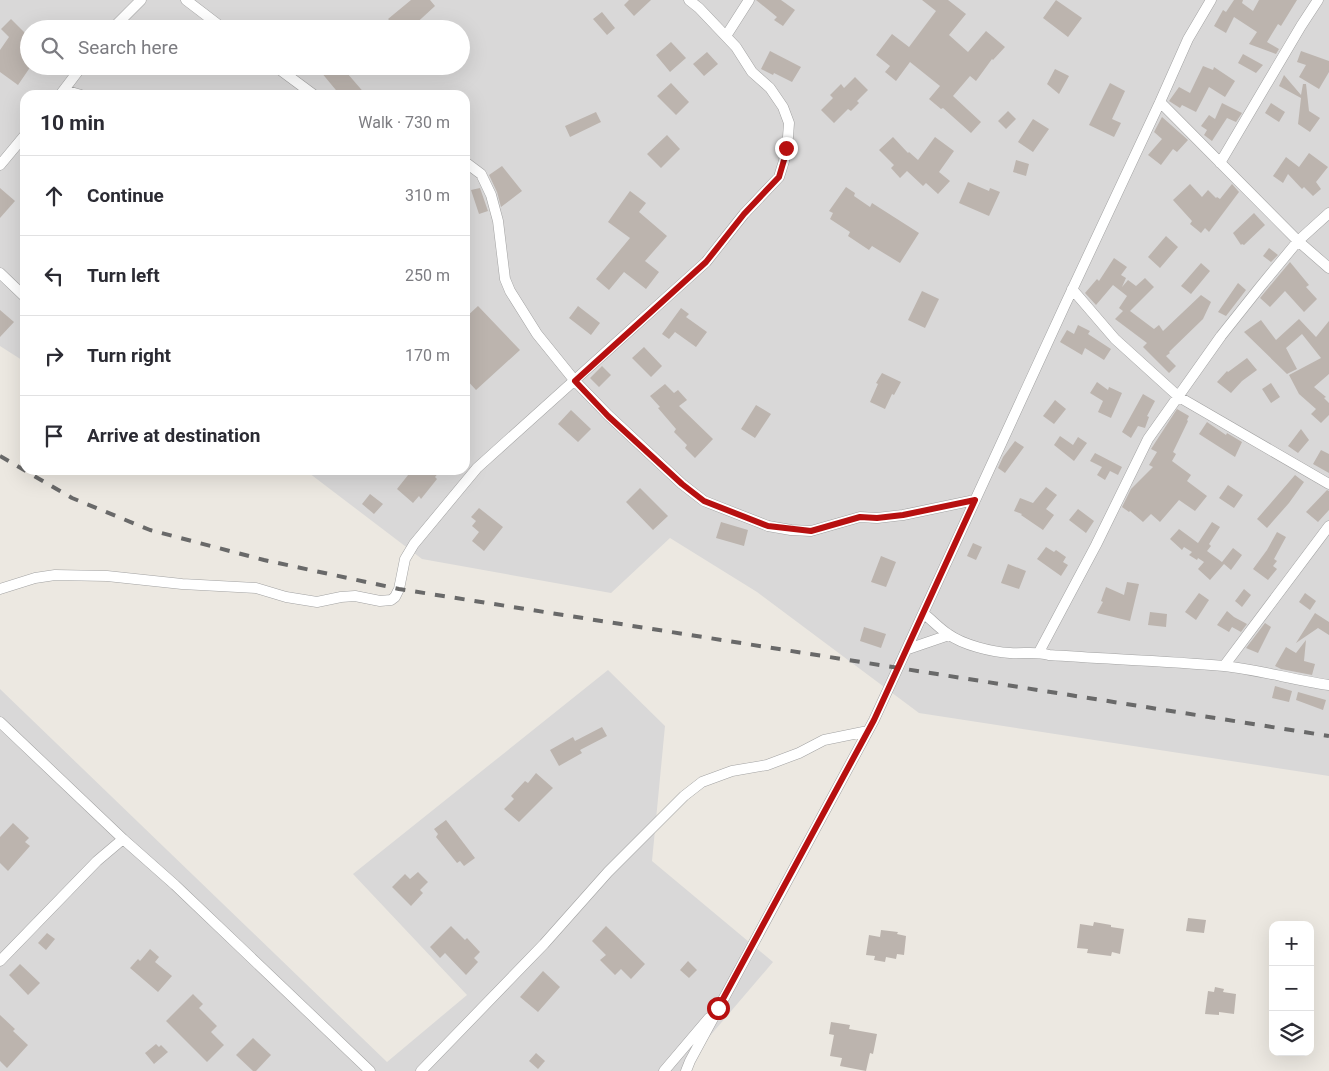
<!DOCTYPE html>
<html lang="en">
<head>
<meta charset="utf-8">
<style>
  :root { --surface:#fff; --page:#f2f2f3; --text:#2b2b33; --muted:#7c7c81; --line:#e1e1e2 }
  body { margin:0; font-family:Roboto,sans-serif; background:var(--page); color:var(--text) }
  .controls { position:absolute; right:15px; bottom:15px; display:grid; overflow:hidden; border-radius:10px; box-shadow:0 5px 20px #0002 }
  .controls button { width:45px; height:45px; display:grid; place-items:center; padding:0; border:0; border-bottom:1px solid var(--line); background:var(--surface); color:var(--text); font:25px sans-serif }
  .stop { position:absolute; width:15px; height:15px; margin:-11px; border:4px solid #b71010; border-radius:50%; background:#fff }
  .stop.end { background:#b71010; border-color:#fff; box-shadow:0 1px 5px #0008 }
  .list { margin:0; padding:0; list-style:none }
  h2 { display:flex; justify-content:space-between; align-items:center; height:65px; margin:0; padding:0 20px; font-size:21px }
  h2 small { font-size:16px; font-weight:400; color:var(--muted) }
  .list li { display:grid; grid-template-columns:32px 1fr auto; gap:15px; align-items:center; box-sizing:border-box; height:80px; padding:0 20px; border-top:1px solid var(--line) }
  .list b { display:block; font-size:19px; white-space:nowrap }
  .list em { font-size:16px; font-style:normal; color:var(--muted) }
  .icon { flex:none; width:28px; height:28px; fill:none; stroke:currentColor; stroke-width:2; stroke-linecap:round; stroke-linejoin:round }
  .map { position:relative; flex:none; width:1329px; height:1071px; overflow:hidden }
  .search { position:absolute; background:var(--surface); box-shadow:0 5px 20px #0002; left:20px; top:20px; width:450px; height:55px; display:flex; align-items:center; gap:12px; box-sizing:border-box; padding:0 18px; border-radius:28px; color:var(--muted); font-size:19px }
  .panel { position:absolute; background:var(--surface); box-shadow:0 5px 20px #0002; left:20px; top:90px; width:450px; height:385px; border-radius:15px }
  .map>svg:first-child { display:block }
</style>
</head>
<body>
<div class="map">
<svg width="1329" height="1071" viewBox="0 0 1329 1071">
  <rect width="100%" height="100%" fill="#ece8e1"/>
  <path fill="#d9d8d8" fill-rule="evenodd" d="M0 0H1329V776L919 713 757 592 670 538 611 593 422 559 305 470H465V95H25V362L0 346ZM29 29H461V66H29Z
    M608 670 665 726 652 861 773 962 680 1071H0V689L387 1062 467 995 353 874Z"/>
  <path fill="#bcb4ae" d="M411 0H430L435 6 410 29H381L390 21 388 19Z
    M629 0H651L634 16 624 5Z
    M756 0H781L795 10 783 26 774 20 777 17Z
    M922 0H948L966 14 949 35 968 52 986 31 1005 47 993 60 992 59 976 81 970 76 953 96 981 122 971 133 943 108 941 109 929 99 940 86 910 62 896 81 885 72 890 66 876 55 892 34 909 47 936 11Z
    M1056 0 1082 18 1068 37 1043 18Z
    M1234 0H1243L1242 3 1253 11 1259 0H1297L1281 26 1278 24 1267 42 1279 49 1276 54 1249 44 1257 32 1234 17 1226 33 1214 26 1223 10 1226 12Z
    M602 12 615 28 607 35 593 19Z
    M11 19 29 37V66H31L18 85 0 72V50L9 37 1 29Z
    M671 42 686 58 670 72 656 55Z
    M770 51 801 67 792 82 774 73 773 75 761 69Z
    M1301 51 1329 61V72L1319 89 1299 77 1306 65 1297 62Z
    M707 52 718 64 704 76 693 64Z
    M1243 54 1263 65 1256 73 1238 63Z
    M316 66H341L366 95H340Z
    M1203 66 1213 70 1214 67 1235 81 1225 97 1209 87 1196 112 1182 105 1180 108 1169 101 1179 87 1190 93Z
    M1055 69 1069 76 1059 94 1047 84Z
    M1284 75 1301 95 1303 84H1306L1309 111 1320 118 1310 132 1298 124 1301 98 1279 86Z
    M855 77 868 90 857 101 859 103 851 111 848 109 834 123 821 110 833 98 830 95 841 84 844 88Z
    M671 83 689 102 676 115 657 96Z
    M1110 83 1125 91 1112 119 1121 123 1114 137 1089 125Z
    M1222 103 1242 113 1236 122 1227 118 1212 141 1204 135 1207 130 1201 126 1209 115 1215 119Z
    M1271 103 1285 112 1279 122 1265 113Z
    M1008 111 1016 119 1006 129 998 121Z
    M596 112 601 122 570 137 565 126Z
    M1162 117 1188 140 1177 152 1173 149 1161 165 1148 155 1162 139 1154 132Z
    M1033 119 1049 129 1033 152 1018 142Z
    M667 135 680 149 661 168 647 154Z
    M893 137 908 153 909 152 918 160 935 137 954 151 939 172 950 181 938 194 926 183 923 186 907 171 900 178 891 168 894 165 879 150Z
    M1309 153 1328 167 1316 182 1321 189 1313 196 1304 187 1302 189 1288 174 1283 183 1273 176 1286 157 1299 167Z
    M1016 160 1029 164 1026 176 1013 172Z
    M502 166 522 191 501 207 497 192 489 175Z
    M968 182 989 191 990 188 1000 192 989 216 959 203Z
    M1190 184 1202 197 1208 190 1216 198 1217 197 1220 199 1232 184 1239 192 1209 232 1205 228 1201 233 1190 224 1192 221 1173 200Z
    M846 187 855 193 854 196 870 207 872 203 919 233 900 263 872 246 869 250 848 236 850 232 830 219 833 213 829 211Z
    M0 188 15 201 0 218Z
    M480 188 488 211 479 214 471 190Z
    M630 191 646 203 639 212 667 236 645 261 659 272 646 289 624 272 609 290 596 279 630 238 608 222Z
    M1254 213 1265 225 1244 245 1242 244 1241 245 1233 233Z
    M1166 236 1178 247 1160 268 1148 257Z
    M1269 248 1278 255 1271 262 1263 256Z
    M1114 258 1127 267 1121 275 1126 278 1122 287 1128 280 1136 286 1145 278 1154 287 1130 311 1154 329 1159 325 1163 331 1201 295 1211 302 1203 319 1169 352 1170 353 1166 356 1176 366 1169 373 1143 347 1147 343 1115 319 1123 311 1119 308 1127 296 1113 285 1096 305 1085 293 1097 279 1099 281Z
    M1290 262 1309 285 1306 287 1317 299 1304 312 1285 291 1270 307 1260 298Z
    M1201 263 1210 271 1191 294 1181 286Z
    M1238 283 1246 290 1226 316 1218 312Z
    M922 291 939 299 925 328 908 320Z
    M478 306 520 350 476 390 465 378V318Z
    M578 306 600 323 591 335 569 318Z
    M681 308 689 314 686 317 707 332 696 347 675 332 669 339 662 334Z
    M0 310 14 322 0 337Z
    M1299 319 1316 337 1329 321V374L1314 387 1326 397 1324 398 1329 403V415L1321 423 1311 414 1316 409 1299 394 1289 375 1321 358 1302 334 1286 348 1297 369 1287 374 1244 332 1261 320 1276 340Z
    M1078 325 1090 331 1088 334 1111 349 1104 360 1085 348 1082 355 1060 342 1067 330 1074 334Z
    M644 347 662 366 651 377 632 358Z
    M1247 358 1257 370 1242 381 1231 393 1217 382 1227 371 1228 372Z
    M602 366 611 375 599 387 590 378Z
    M882 373 901 382 894 395 892 394 885 409 870 402 878 384 876 383Z
    M1097 382 1108 390 1109 387 1122 393 1111 418 1098 412 1103 401 1090 393Z
    M1271 383 1280 397 1271 403 1262 389Z
    M665 384 674 393 678 390 687 400 679 406 713 439 695 458 685 448 687 445 674 432 676 429 658 408 660 407 650 396Z
    M1143 394 1155 401 1147 416 1149 417 1145 428 1138 426 1131 438 1122 432Z
    M1055 400 1066 409 1054 424 1043 416Z
    M756 405 771 414 755 438 741 429Z
    M1177 409 1189 416 1187 420 1188 421 1173 452 1176 454 1172 461 1191 475 1187 481 1207 496 1195 511 1179 500 1160 522 1151 514 1143 522 1130 511 1129 512 1122 507 1131 489 1153 467 1149 465 1157 452 1151 449Z
    M571 410 591 429 578 442 558 424Z
    M1207 422 1226 435 1227 433 1242 442 1235 457 1199 434Z
    M1301 429 1309 440 1298 453 1288 446Z
    M1060 436 1073 445 1078 437 1087 443 1074 461 1054 445Z
    M1015 441 1024 447 1005 473 998 468 1003 457Z
    M1321 450 1329 454V473L1313 464Z
    M1095 453 1122 467 1118 475 1110 471 1105 480 1097 475 1102 467 1090 461Z
    M412 470H441L435 477 437 479 421 499 419 496 413 503 397 489Z
    M1295 475 1304 482 1289 503 1267 528 1257 519Z
    M1228 485 1243 495 1234 508 1219 498Z
    M1046 487 1057 495 1046 509 1054 515 1043 530 1021 515 1022 514 1014 511 1020 498 1033 503Z
    M640 488 668 516 653 530 626 502Z
    M1327 490 1329 491V510L1318 522 1306 512Z
    M370 494 383 504 374 514 362 504Z
    M479 508 503 527 484 551 472 541 479 532 472 526 476 521 471 517Z
    M1078 509 1094 521 1086 533 1069 520Z
    M721 522 748 530 744 546 716 538Z
    M1212 522 1220 527 1209 544 1211 546 1207 551 1222 562 1233 548 1242 555 1231 570 1224 564 1210 580 1198 569 1204 562 1198 558 1197 560 1189 555 1192 552 1184 547 1182 550 1170 539 1179 529 1198 543Z
    M1277 532 1286 537 1274 559 1277 561 1273 566 1277 569 1268 580 1253 569 1267 550Z
    M973 543 982 547 976 560 967 556Z
    M1046 547 1054 552 1056 550 1066 557 1063 562 1068 565 1061 576 1037 559Z
    M881 556 896 562 886 587 871 582Z
    M1008 564 1026 571 1019 589 1001 583Z
    M1127 582 1139 584 1130 621 1097 613 1103 602 1101 601 1106 587 1124 595Z
    M1244 589 1251 595 1242 607 1235 601Z
    M1199 593 1209 600 1196 620 1185 612Z
    M1305 593 1316 601 1310 610 1299 602Z
    M1227 611 1234 617 1247 624 1241 632 1232 627 1229 632 1217 625Z
    M1150 612 1167 614 1166 627 1148 625Z
    M1315 613 1329 622V635L1318 628 1296 643Z
    M1265 623 1271 627 1258 653 1246 648Z
    M864 627 886 634 881 648 860 641Z
    M1306 640 1304 661 1315 664 1312 675 1281 669 1275 666 1286 647 1296 653Z
    M1275 686 1292 691 1289 702 1272 698Z
    M1298 692 1326 700 1323 710 1296 700Z
    M602 727 607 736 580 750 582 753 559 766 550 750 573 737 575 741Z
    M536 773 553 788 519 822 504 809 514 799 511 796 525 781 528 783Z
    M446 820 475 858 464 866 460 861 457 863 436 837 438 834 434 829Z
    M13 823 29 838 25 842 30 846 8 871 0 863V837Z
    M418 872 428 882 420 890 423 893 411 906 392 887 405 874 410 879Z
    M1188 918 1206 920 1204 933 1186 931Z
    M1094 922 1111 925V927L1124 929 1120 954 1112 952 1111 956 1087 953 1088 949 1077 948 1080 924 1093 926Z
    M451 926 465 940 467 938 480 952 474 958 478 962 466 975 445 953 440 958 430 947Z
    M606 926 645 964 631 979 621 969 615 975 600 960 606 955 592 941Z
    M881 930 898 932 897 934 906 936 904 955 897 954 896 959 886 957 885 962 874 960 875 956 866 955 869 935 880 937Z
    M47 933 55 939 46 950 38 943Z
    M150 949 159 957 155 962 172 976 158 992 130 968 138 959 140 961Z
    M688 961 697 970 689 978 680 970Z
    M20 964 40 983 28 995 9 975Z
    M543 971 560 987 538 1012 520 997Z
    M1215 987 1224 989 1223 992 1236 994 1234 1014 1219 1012V1015L1205 1014 1208 991 1214 992Z
    M193 994 203 1004 199 1008 217 1026 211 1032 224 1045 207 1062 166 1021Z
    M0 1015 15 1029 13 1031 28 1045 7 1068 0 1061Z
    M831 1022 850 1025 849 1029 877 1034 873 1054 870 1053 866 1071 840 1066 842 1058 830 1056 834 1035 829 1034Z
    M253 1038 271 1055 256 1071H253L236 1055Z
    M156 1044 159 1047 161 1045 168 1052 154 1064 145 1053Z
    M536 1053 545 1061 538 1069 529 1061Z"/>
  <g fill="none" stroke-linecap="round" stroke-linejoin="round">
    <g stroke="#a2a2a2" stroke-width="11">
      <path id="minor" d="M186 0 224 29
        M112 29 141 0
        M726 36 749 0
        M275 66 314 95
        M64 90 81 95
        M60 95 82 66
        M1160 102 1298 241 1329 268
        M465 162 481 174 491 195 498 221 505 279 510 291 537 334 575 381 608 415 682 484 704 501 768 526 791 530 811 531 860 517 877 518 903 515 975 500
        M1220 163 1301 26 1318 0
        M0 165 25 135
        M0 273 25 297
        M1072 289 1115 339 1179 397 1329 484
        M0 589 35 578 55 575 107 576 182 584 256 588 286 597 317 602 341 597 355 596 380 601 391 600 395 597 399 589 405 559 414 544 477 468 706 262 744 214 779 177 784 161 788 137 789 123 783 107 770 88 752 72 736 47 699 8 689 0
        M924 614C932 620 939 628 948 634 963 645 992 652 1010 653 1024 654 1036 651 1049 655 1107 659 1166 661 1224 666 1260 670 1294 680 1329 685
        M908 649 949 635
        M1039 652 1096 545 1148 439 1221 336 1260 287 1298 241 1329 213
        M1224 666 1329 526
        M0 722 123 839 175 885 370 1071
        M0 961 97 861 123 839
        M421 1071 544 944 608 872 684 796 702 782 732 771 767 765 799 753 824 740 868 731
        M664 1071 709 1018
        M686 1071 690 1061 874 720 1064 307 1160 102 1188 39 1211 0"/>
    </g>
    <use href="#minor" stroke="#fff" stroke-width="10"/>
    <path stroke="#696969" stroke-width="4" stroke-dasharray="10 10" stroke-linecap="butt" d="M0 456 72 498 150 530 264 560 399 589 1329 736"/>
  </g>
  <g fill="none" stroke-linecap="round" stroke-linejoin="round">
    <path stroke="#b71010" stroke-width="6" d="M718 1008 874 720 975 500 903 515 877 518 860 517 811 531 768 526 704 501 682 484 608 416 575 381 706 262 744 214 779 177 784 160 786 148"/>
  </g>
</svg>
<div class="controls">
<button>+</button>
<button>−</button>
<button><svg class="icon" aria-label="layers" viewBox="0 0 24 24"><path d="M12 4l9 5-9 5-9-5zM3 14l9 5 9-5"/></svg></button>
</div>
<div class="stop" style="left:718px;top:1008px"></div>
<div class="stop end" style="left:786px;top:148px"></div>
<div class="search"><svg class="icon" aria-label="search" viewBox="0 0 24 24"><circle cx="10" cy="10" r="6"/><path d="M15 15l6 6"/></svg>Search here</div>
<section class="panel">
<h2>10 min<small>Walk · 730 m</small></h2>
<ul class="list">
<li><svg class="icon" aria-label="ahead" viewBox="0 0 24 24"><path d="M12 20V5M6 11l6-6 6 6"/></svg><div><b>Continue</b></div><em>310 m</em></li>
<li><svg class="icon" aria-label="left" viewBox="0 0 24 24"><path d="M17 20v-9H6M10 6l-5 5 5 5"/></svg><div><b>Turn left</b></div><em>250 m</em></li>
<li><svg class="icon" aria-label="right" viewBox="0 0 24 24"><path d="M7 20v-9h11M14 6l5 5-5 5"/></svg><div><b>Turn right</b></div><em>170 m</em></li>
<li><svg class="icon" aria-label="arrive" viewBox="0 0 24 24"><path d="M6 21V4h12l-3 4 3 4H6"/></svg><div><b>Arrive at destination</b></div></li>
</ul>
</section>
</div>
</body>
</html>
